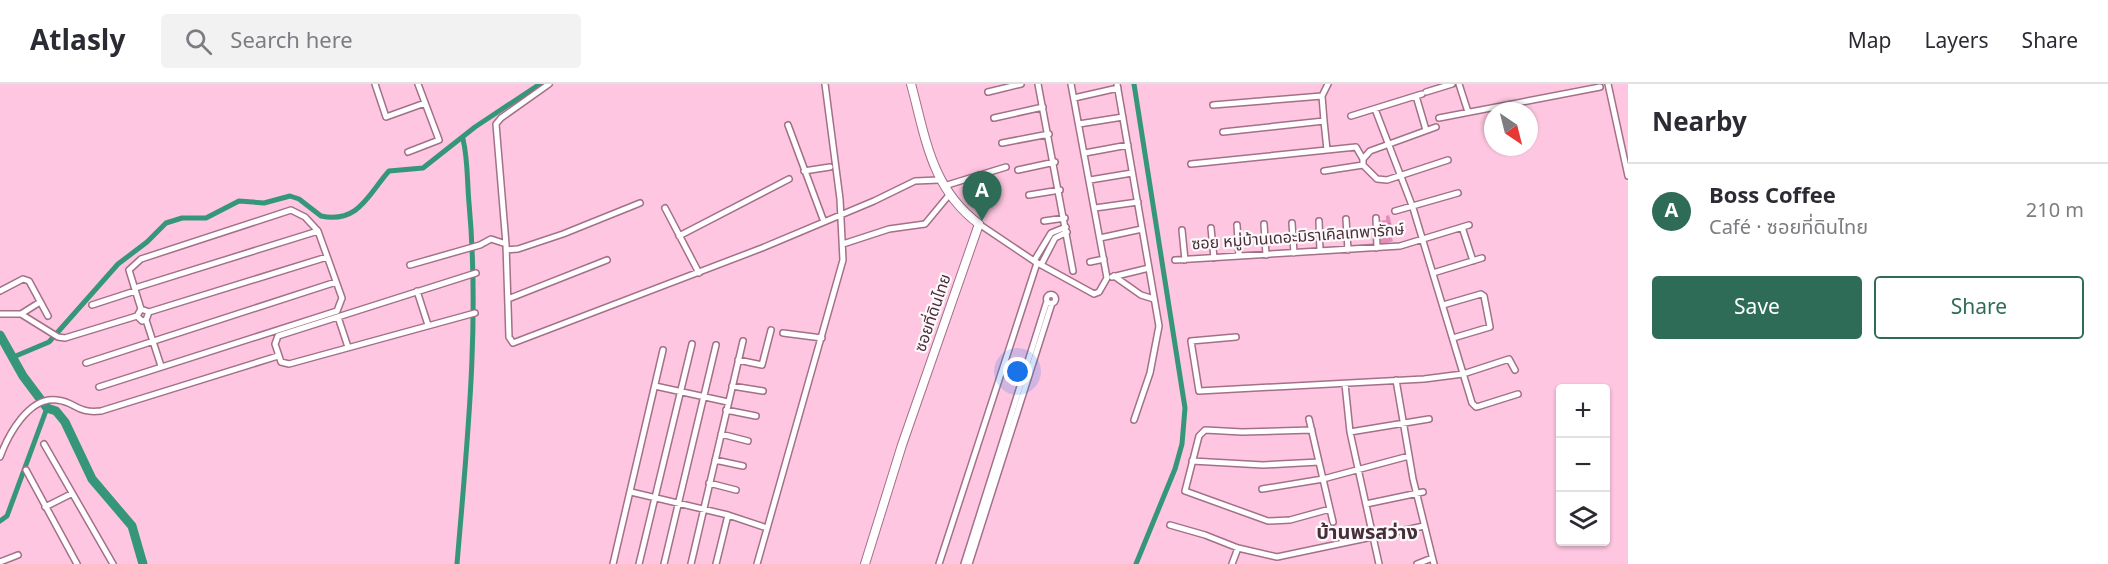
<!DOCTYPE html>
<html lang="en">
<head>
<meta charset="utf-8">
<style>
  :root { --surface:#fff; --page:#f2f2f3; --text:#2b2b33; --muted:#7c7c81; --line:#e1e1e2; --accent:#2f6c58 }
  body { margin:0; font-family:Georgia,"Noto Sans Thai",serif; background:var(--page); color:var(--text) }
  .controls { position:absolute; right:18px; bottom:18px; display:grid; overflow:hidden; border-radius:6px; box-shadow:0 2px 4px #0004 }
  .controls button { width:54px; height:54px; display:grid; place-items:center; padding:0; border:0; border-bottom:2px solid var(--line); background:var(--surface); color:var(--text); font:30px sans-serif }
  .compass { position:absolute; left:1484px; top:18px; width:54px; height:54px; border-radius:50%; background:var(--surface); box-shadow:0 2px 4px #0004; rotate:145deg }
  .you { position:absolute; left:1018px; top:288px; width:21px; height:21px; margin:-15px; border:4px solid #fff; border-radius:50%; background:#1a73e8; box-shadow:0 0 0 9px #1a73e833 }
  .badge { display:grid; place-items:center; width:39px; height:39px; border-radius:50%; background:var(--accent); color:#fff; font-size:20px; font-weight:700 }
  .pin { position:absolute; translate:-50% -50px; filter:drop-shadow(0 2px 3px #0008) }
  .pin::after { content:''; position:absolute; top:32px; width:21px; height:18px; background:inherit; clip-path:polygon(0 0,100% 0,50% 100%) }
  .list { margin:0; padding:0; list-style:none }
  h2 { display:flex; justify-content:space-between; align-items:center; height:78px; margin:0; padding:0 24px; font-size:26px }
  h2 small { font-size:20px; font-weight:400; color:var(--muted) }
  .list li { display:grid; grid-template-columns:39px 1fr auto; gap:18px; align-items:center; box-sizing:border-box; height:96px; padding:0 24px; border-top:2px solid var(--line) }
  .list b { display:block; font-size:22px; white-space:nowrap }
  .list p { margin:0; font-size:20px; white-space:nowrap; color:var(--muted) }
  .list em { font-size:20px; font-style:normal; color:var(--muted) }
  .actions { display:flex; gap:12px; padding:18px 24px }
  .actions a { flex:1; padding:14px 0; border:2px solid var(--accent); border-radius:6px; text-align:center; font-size:21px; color:var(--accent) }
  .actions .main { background:var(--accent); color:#fff }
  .icon { flex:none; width:33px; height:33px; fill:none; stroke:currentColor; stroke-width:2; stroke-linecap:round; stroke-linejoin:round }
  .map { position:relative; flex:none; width:1628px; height:480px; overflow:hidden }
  header { display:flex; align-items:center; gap:36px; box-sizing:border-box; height:84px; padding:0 30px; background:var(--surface); border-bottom:2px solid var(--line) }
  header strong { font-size:28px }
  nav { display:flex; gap:33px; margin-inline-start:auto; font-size:21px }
  .search { width:420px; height:54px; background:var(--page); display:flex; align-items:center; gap:15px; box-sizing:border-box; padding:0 21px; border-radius:6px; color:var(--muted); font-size:22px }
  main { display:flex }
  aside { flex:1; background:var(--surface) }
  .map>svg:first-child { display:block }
</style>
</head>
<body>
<header>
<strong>Atlasly</strong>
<div class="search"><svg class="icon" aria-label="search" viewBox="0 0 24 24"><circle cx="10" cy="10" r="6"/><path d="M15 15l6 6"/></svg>Search here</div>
<nav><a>Map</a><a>Layers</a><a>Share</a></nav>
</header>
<main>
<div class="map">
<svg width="1628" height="480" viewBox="0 0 1628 480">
  <defs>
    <pattern id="park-crowns" width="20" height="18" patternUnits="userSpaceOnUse" patternTransform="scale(1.5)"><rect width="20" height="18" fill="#e38db8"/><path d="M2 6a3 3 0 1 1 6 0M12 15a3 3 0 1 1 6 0" fill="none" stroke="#ba7497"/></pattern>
  </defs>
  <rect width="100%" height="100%" fill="#fec6e0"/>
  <path fill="url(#park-crowns)" d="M1389 131 1395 153 1392 154 1393 157 1381 161 1379 137 1386 136V132Z"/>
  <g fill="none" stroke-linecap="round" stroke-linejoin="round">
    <path stroke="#359679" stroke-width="5" d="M1134 0 1185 324 1182 360 1175 385 1136 480
      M11 274 49 258 118 180 147 158 166 139 182 134H206L239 117 264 119 290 112 299 115 321 132C359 140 369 109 389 87L423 84 475 43 540 0
      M0 437 7 432 47 324
      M457 480C467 360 480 239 469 119 467 97 468 76 463 55"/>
    <path stroke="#359679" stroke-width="9" d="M0 251 23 292 47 324 56 327 65 338 92 395 132 442 143 480"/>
    <g stroke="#a37089" stroke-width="8">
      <path id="street" d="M375 0 386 33 425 19
        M549 0 501 34 496 40 506 160 509 253 513 259 762 164 874 117 915 97 939 96
        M1038 0 1073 187
        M1117 0 1159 242 1150 289 1134 336
        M1459 0 1468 28
        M1608 0 1628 92
        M988 8 1021 0
        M1426 8 1452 0
        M1416 12 1426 46
        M1074 14 1118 4
        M1213 21 1322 12 1328 0
        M1375 25 1413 124 1472 319 1476 323 1480 322 1518 310
        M1351 32 1422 10
        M994 34 1043 23
        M1439 34 1600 3
        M1079 40 1123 33
        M788 41 824 138
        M1223 48 1324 37 1322 12
        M1002 59 1049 50
        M1327 66 1356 63 1363 75
        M408 68 439 56 418 0
        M1085 69 1128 61
        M1191 80 1327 66 1324 37
        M1363 81 1377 95 1387 96 1448 76
        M1018 86 1055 78
        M804 87 830 83
        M1324 87 1363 81V75L1370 67 1436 43
        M1090 96 1132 89
        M944 102 1006 83
        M1029 111 1060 106
        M665 124 699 189
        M1095 124 1138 118
        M1395 127 1458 109
        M1376 134 1377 164
        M1346 135 1348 166
        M1044 137 1065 134
        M1319 137 1320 167
        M1292 139 1294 169
        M979 140 1034 177 1094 210 1099 208 1107 194 1071 0
        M1264 140 1266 171
        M1237 141 1239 172
        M1462 143 1473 177
        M1211 144 1214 174
        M1182 146 1185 176
        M679 152 789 95
        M1100 154 1142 145
        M843 160 889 145 925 140 949 111
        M506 166 518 165 563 150 640 119
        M1175 176 1400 162 1469 141
        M1034 177 1051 149 1066 143
        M1090 178 1104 175
        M410 181 480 161 491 155 506 160
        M1041 181 1055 154 1067 148
        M1433 189 1482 174
        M1114 192 1141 211 1154 215
        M1112 193 1149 184
        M135 204 318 147
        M0 207 23 195 29 197 48 232
        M417 207 428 241
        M1046.5 215a4.5 4.5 0 1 1 9 0a4.5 4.5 0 1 1-9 0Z
        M508 215 607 176
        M92 221 135 207
        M1443 221 1481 210 1484 212 1490 243 1453 254
        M149 228 327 173
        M475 229 289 280 281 278 275 260 278 252 476 189
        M0 230H21L58 253 65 254 137 232
        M21 230 40 218
        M338 233 348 263
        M146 236 142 237 137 232 141 225 149 228 146 236 161 282
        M783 249 822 254
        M1236 253 1191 257 1199 307 1424 295 1463 290 1509 275 1515 286
        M738 276 762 281 771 246
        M86 279 336 198
        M1396 296 1413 395 1434 480
        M1345 300 1350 348 1379 480
        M655 302 728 318
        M732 302 763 307
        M99 303 337 227 342 214 318 147 305 133 291 126 141 175 129 186 141 225
        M726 326 756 332
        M1309 335 1333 438
        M1312 346 1242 348 1205 346 1199 352 1185 407 1268 437 1290 436 1330 425
        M1350 348 1429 335
        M721 350 748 357
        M44 360 113 480
        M0 373C8 351 29 312 57 316 76 318 77 330 101 327L278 272
        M715 376 743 382
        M1192 377 1263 381 1319 378
        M26 386 77 480
        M709 399 736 406
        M1262 405 1323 395 1409 372
        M631 408 728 431 767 444
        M1366 420 1423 408
        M45 423 71 410
        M1170 441 1205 451 1238 464 1277 473 1424 442
        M0 478 18 471
        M613 480 663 266
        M639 480 692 260
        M664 480 716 261
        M691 480 743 257
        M716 480 728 431
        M757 480 843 176 840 115 825 0
        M939 480 1037 179
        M964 480 1047 217
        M969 480 1052 219
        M1232 480 1238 464
        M1417 480 1432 474"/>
    </g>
    <g stroke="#a37089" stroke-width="10">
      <path id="secondary" d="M865 480 902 361 979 140C931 104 926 55 911 0"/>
    </g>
    <use href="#street" stroke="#fff" stroke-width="5"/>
    <use href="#secondary" stroke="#fff" stroke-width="8"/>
  </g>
  <g text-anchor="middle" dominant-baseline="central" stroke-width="4.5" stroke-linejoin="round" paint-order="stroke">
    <g font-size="16" fill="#452f39" stroke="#fef8fa">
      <text transform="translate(1298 153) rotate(-4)">ซอย หมู่บ้านเดอะมิราเคิลเทพารักษ์</text>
      <text transform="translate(933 229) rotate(-71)">ซอยที่ดินไทย</text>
    </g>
    <g font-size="20" font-weight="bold" fill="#452f39" stroke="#fef8fa">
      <text x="1367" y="449">บ้านพรสว่าง</text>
    </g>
  </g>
</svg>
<div class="controls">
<button>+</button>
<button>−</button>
<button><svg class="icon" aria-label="layers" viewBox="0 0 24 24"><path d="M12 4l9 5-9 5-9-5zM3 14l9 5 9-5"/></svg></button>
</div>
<svg class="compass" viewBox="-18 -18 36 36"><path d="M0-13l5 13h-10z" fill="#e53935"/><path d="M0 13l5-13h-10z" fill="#7c7c81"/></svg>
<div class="you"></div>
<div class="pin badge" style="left:982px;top:137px">A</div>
</div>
<aside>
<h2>Nearby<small></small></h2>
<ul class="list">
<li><span class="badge">A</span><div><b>Boss Coffee</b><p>Café · ซอยที่ดินไทย</p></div><em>210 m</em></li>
</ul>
<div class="actions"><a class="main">Save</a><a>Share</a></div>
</aside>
</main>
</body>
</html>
